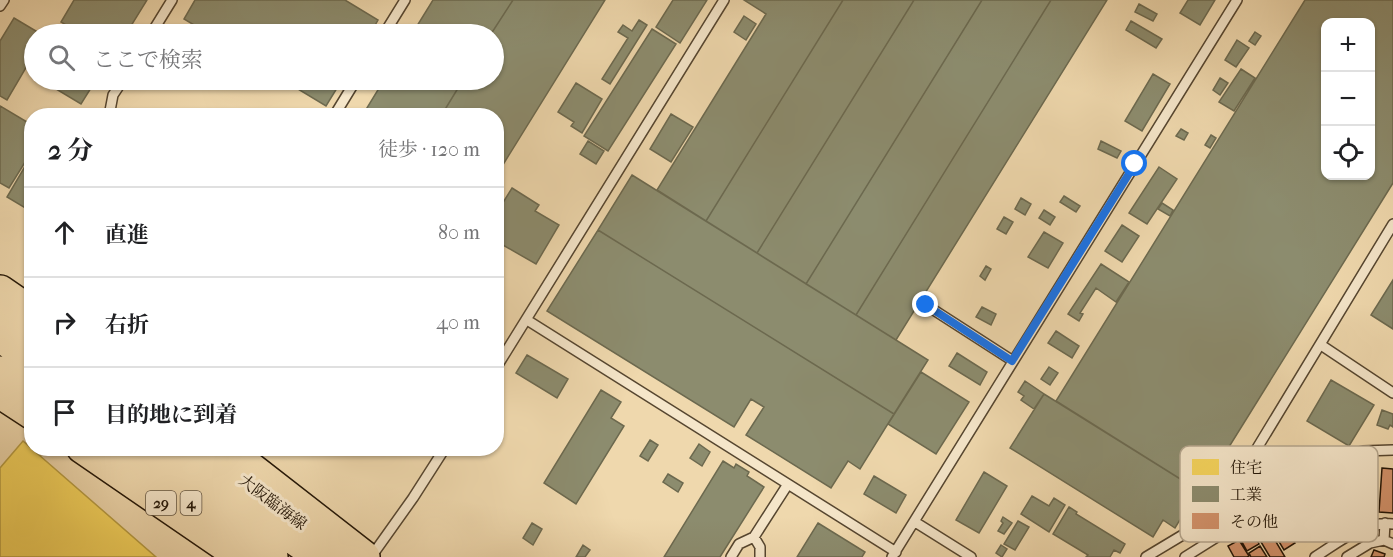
<!DOCTYPE html>
<html lang="ja">
<head>
<meta charset="utf-8">
<style>
  :root { --surface:#fff; --page:#f2f2f2; --text:#202124; --muted:#757577; --line:#e0e0e0 }
  body { margin:0; font-family:"IM FELL French Canon","Noto Serif JP",serif; background:var(--page); color:var(--text) }
  .controls { position:absolute; right:18px; top:18px; display:grid; overflow:hidden; border-radius:12px; box-shadow:0 2px 4px #0004 }
  .controls button { width:54px; height:54px; display:grid; place-items:center; padding:0; border:0; border-bottom:2px solid var(--line); background:var(--surface); color:var(--text); font:30px sans-serif }
  .stop { position:absolute; width:18px; height:18px; margin:-14px; border:4px solid #1a73e8; border-radius:50%; background:#fff }
  .stop.end { background:#1a73e8; border-color:#fff; box-shadow:0 2px 6px #0008 }
  .list { margin:0; padding:0; list-style:none }
  h2 { display:flex; justify-content:space-between; align-items:center; height:78px; margin:0; padding:0 24px; font-size:26px }
  h2 small { font-size:20px; font-weight:400; color:var(--muted) }
  .list li { display:grid; grid-template-columns:39px 1fr auto; gap:18px; align-items:center; box-sizing:border-box; height:90px; padding:0 24px; border-top:2px solid var(--line) }
  .list b { display:block; font-size:22px; white-space:nowrap }
  .list em { font-size:20px; font-style:normal; color:var(--muted) }
  .icon { flex:none; width:33px; height:33px; fill:none; stroke:currentColor; stroke-width:2; stroke-linecap:round; stroke-linejoin:round }
  .map { position:relative; flex:none; width:1393px; height:557px; overflow:hidden }
  .search { position:absolute; background:var(--surface); box-shadow:0 2px 4px #0004; left:24px; top:24px; width:480px; height:66px; display:flex; align-items:center; gap:15px; box-sizing:border-box; padding:0 21px; border-radius:33px; color:var(--muted); font-size:22px }
  .panel { position:absolute; background:var(--surface); box-shadow:0 2px 4px #0004; left:24px; top:108px; width:480px; height:348px; border-radius:24px }
  .map>svg:first-child { display:block }
</style>
</head>
<body>
<div class="map">
<svg width="1393" height="557" viewBox="0 0 1393 557">
  <rect width="100%" height="100%" fill="#efd8ad"/>
  <filter id="stains"><feTurbulence type="fractalNoise" baseFrequency=".00333" numOctaves="4"/><feColorMatrix values="0 0 0 0 .2 0 0 0 0 .09 0 0 0 0 .02 0 0 0 .5 -.17"/></filter>
  <radialGradient id="worn" r=".72"><stop offset=".6" stop-color="#630" stop-opacity="0"/><stop offset="1" stop-color="#630" stop-opacity=".3"/></radialGradient>
  <path fill="#f6d55c" stroke="#b79c42" stroke-width="1.5" d="M23 441 156 557H0V468Z"/>
  <path fill="#8c8c6e" stroke="#6c694f" stroke-width="1.5" fill-rule="evenodd" d="M74 0H147L126 34H81L61 22Z
    M195 0H345L378 20 370 34H209L184 19Z
    M433 0H513L491 34H412Z
    M513 0H605L496 176V116H441L463 80H494V34H491Z
    M673 0H707L680 43 656 27Z
    M744 0H843L706 221 657 190 766 14Z
    M843 0H914L757 253 706 221Z
    M914 0H982L806 284 757 253Z
    M982 0H1051L856 315 806 284Z
    M1051 0H1107L896 340 856 315Z
    M1188 0H1215L1200 25 1180 13Z
    M1305 0H1393V183L1201 492 1056 401ZM1326 22H1370V176H1326Z
    M1139 4 1157 14 1153 21 1135 12Z
    M744 16 756 24 746 40 734 32Z
    M14 18 41 34H34V54L7 100 0 96V41Z
    M639 20 647 25 610 84 602 79 628 38 618 32 623 25 632 31Z
    M1131 21 1162 39 1156 48 1126 30Z
    M181 25 197 34H174Z
    M652 29 676 44 608 151 584 136Z
    M1255 32 1261 36 1255 45 1249 41Z
    M1237 40 1249 48 1236 67 1225 60Z
    M1241 69 1255 78 1234 111 1219 102Z
    M1153 74 1170 84 1142 131 1125 121Z
    M1220 78 1228 83 1220 95 1213 90Z
    M41 80H96L81 104Z
    M283 80H342L326 106Z
    M384 80H463L441 116H362Z
    M576 83 602 99 582 133 571 126 574 122 558 112Z
    M0 106 32 125V151L9 188 0 183Z
    M671 114 693 127 671 162 650 149Z
    M1181 129 1188 133 1184 140 1176 136Z
    M1211 135 1216 138 1210 148 1205 145Z
    M588 141 604 151 596 164 580 154Z
    M1101 141 1121 151 1117 158 1098 149Z
    M27 163 32 165V212L7 197Z
    M1159 167 1177 179 1147 224 1129 213Z
    M632 175 928 360 894 414 598 230Z
    M512 188 539 205 535 211 559 225 536 264 496 241V214Z
    M1064 196 1080 206 1076 212 1060 202Z
    M1021 198 1031 204 1025 215 1015 209Z
    M1162 203 1173 210 1170 216 1158 209Z
    M1044 210 1055 217 1050 225 1039 218Z
    M1004 217 1013 222 1006 234 997 229Z
    M1122 225 1139 236 1122 262 1105 251Z
    M598 230 894 414 860 469 848 461 831 488 746 435 764 407 751 399 734 427 547 311Z
    M1044 232 1063 243 1048 268 1028 257Z
    M1101 264 1129 282 1116 302 1096 288 1080 313 1083 314 1079 321 1068 314Z
    M986 266 991 269 985 280 980 276Z
    M1393 280V329L1371 315Z
    M982 307 996 314 991 325 976 317Z
    M1056 331 1079 346 1072 358 1048 343Z
    M957 353 987 372 980 385 949 366Z
    M527 355 568 379 557 398 516 373Z
    M1049 367 1058 373 1050 385 1041 379Z
    M921 372 969 402 936 454 888 424Z
    M1331 380 1374 405 1349 446 1307 421Z
    M1025 381 1044 394 1034 409 1021 400 1024 396 1018 392Z
    M601 390 621 402 611 418 624 426 576 504 544 483Z
    M1044 394 1198 490 1175 528 1163 520 1153 537 1010 448Z
    M1382 410 1393 414V427L1390 425 1388 429 1377 425Z
    M650 440 658 445 648 461 640 456Z
    M699 444 710 452 702 466 690 458Z
    M723 461 734 468 736 464 749 472 747 476 764 487 720 557H664Z
    M984 472 1007 486 979 533 956 520Z
    M668 474 683 483 678 492 663 482Z
    M874 476 906 495 896 513 864 494Z
    M1032 496 1049 506 1054 498 1065 505 1049 532 1021 514Z
    M1069 507 1077 512 1076 514 1125 544 1120 553 1114 550 1110 557H1086L1088 555 1053 534Z
    M1003 517 1012 523 1004 534 998 531 1003 523 1001 521Z
    M1018 521 1029 527 1015 550 1004 544Z
    M532 523 542 529 533 545 523 538Z
    M818 523 865 552 862 557H797Z
    M583 545 590 550 585 557H576Z
    M1001 545 1007 549 1002 557 996 553Z"/>
  <path fill="#d4946d" stroke="#231607" stroke-width="1.5" d="M1382 468 1393 469V513L1379 512Z
    M1277 514 1295 543 1284 550 1266 520Z
    M1248 524 1259 544 1247 551 1236 531Z
    M1266 525 1285 557H1270L1255 532Z
    M1239 540 1249 556 1247 557H1234L1228 546Z
    M1260 546 1267 557H1251L1249 553Z
    M1374 550 1385 554 1384 557H1371Z"/>
  <g fill="none" stroke-linecap="round" stroke-linejoin="round">
    <g stroke="#564630" stroke-width="12">
      <path id="lane" d="M0 6 4 0
        M151 34 172 0
        M384 34 405 0
        M109 116 113 95 123 80
        M334 116 356 80
        M926 305 1013 361
        M527 320 896 552
        M1321 345 1393 393
        M496 368 724 0
        M915 522 971 557
        M1385 523 1384 540 1393 544
        M754 537 760 547V557
        M371 557 413 498 445 448
        M731 557 739 544 754 537 788 484
        M892 557 1237 0
        M1146 557 1196 527 1222 506 1393 224
        M1185 557 1349 454 1363 451 1393 450
        M1315 557C1338 543 1364 520 1393 524
        M1347 557 1370 543 1384 540"/>
    </g>
    <g stroke="#231607" stroke-width="33">
      <path id="primary" d="M0 313 32 334
        M0 393 32 414
        M82 448 241 557
        M199 448 241 478"/>
    </g>
    <g stroke="#231607" stroke-width="36">
      <path id="highway" d="M0 292 32 314
        M0 335 32 357
        M0 373 32 394
        M111 448 271 557
        M165 448 322 557
        M223 448 363 557"/>
    </g>
    <use href="#lane" stroke="#f5e6ca" stroke-width="9"/>
    <use href="#primary" stroke="#efd8ad" stroke-width="30"/>
    <use href="#highway" stroke="#efd8ad" stroke-width="33"/>
  </g>
  <g fill="none" stroke-linecap="round" stroke-linejoin="round">
    <path stroke="#1a73e8" stroke-width="8" d="M926 305 1012 361 1135 164"/>
  </g>
  <g text-anchor="middle" dominant-baseline="central" stroke-width="6" stroke-linejoin="round" paint-order="stroke">
    <g fill="#f5e6ca" stroke="#625442" stroke-width="1.5">
      <rect x="146" y="491" width="30" height="24" rx="4.5"/>
      <rect x="180.5" y="491" width="21" height="24" rx="4.5"/>
    </g>
    <g font-size="15" font-weight="bold" fill="#231607">
      <text x="161" y="503">29</text>
      <text x="191" y="503">4</text>
    </g>
    <g font-size="16" fill="#231607" stroke="#f5e6ca">
      <text transform="translate(273 502) rotate(37)">大阪臨海線</text>
    </g>
  </g>
  <rect x="1180" y="446" width="198" height="96" rx="9" fill="#f5e6ca" stroke="#b6a890" stroke-width="1.5"/>
  <rect x="1192" y="459" width="27" height="16" fill="#f6d55c"/>
  <rect x="1192" y="486" width="27" height="16" fill="#8c8c6e"/>
  <rect x="1192" y="513" width="27" height="16" fill="#d4946d"/>
  <g font-size="16" fill="#231607">
    <text x="1230" y="473">住宅</text>
    <text x="1230" y="500">工業</text>
    <text x="1230" y="527">その他</text>
  </g>
  <rect width="100%" height="100%" filter="url(#stains)"/>
  <rect width="100%" height="100%" fill="url(#worn)"/>
</svg>
<div class="controls">
<button>+</button>
<button>−</button>
<button><svg class="icon" aria-label="locate" viewBox="0 0 24 24"><circle cx="12" cy="12" r="6"/><path d="M12 2v4M12 18v4M2 12h4M18 12h4"/></svg></button>
</div>
<div class="stop" style="left:1135px;top:164px"></div>
<div class="stop end" style="left:926px;top:305px"></div>
<div class="search"><svg class="icon" aria-label="search" viewBox="0 0 24 24"><circle cx="10" cy="10" r="6"/><path d="M15 15l6 6"/></svg>ここで検索</div>
<section class="panel">
<h2>2 分<small>徒歩 · 120 m</small></h2>
<ul class="list">
<li><svg class="icon" aria-label="ahead" viewBox="0 0 24 24"><path d="M12 20V5M6 11l6-6 6 6"/></svg><div><b>直進</b></div><em>80 m</em></li>
<li><svg class="icon" aria-label="right" viewBox="0 0 24 24"><path d="M7 20v-9h11M14 6l5 5-5 5"/></svg><div><b>右折</b></div><em>40 m</em></li>
<li><svg class="icon" aria-label="arrive" viewBox="0 0 24 24"><path d="M6 21V4h12l-3 4 3 4H6"/></svg><div><b>目的地に到着</b></div></li>
</ul>
</section>
</div>
</body>
</html>
